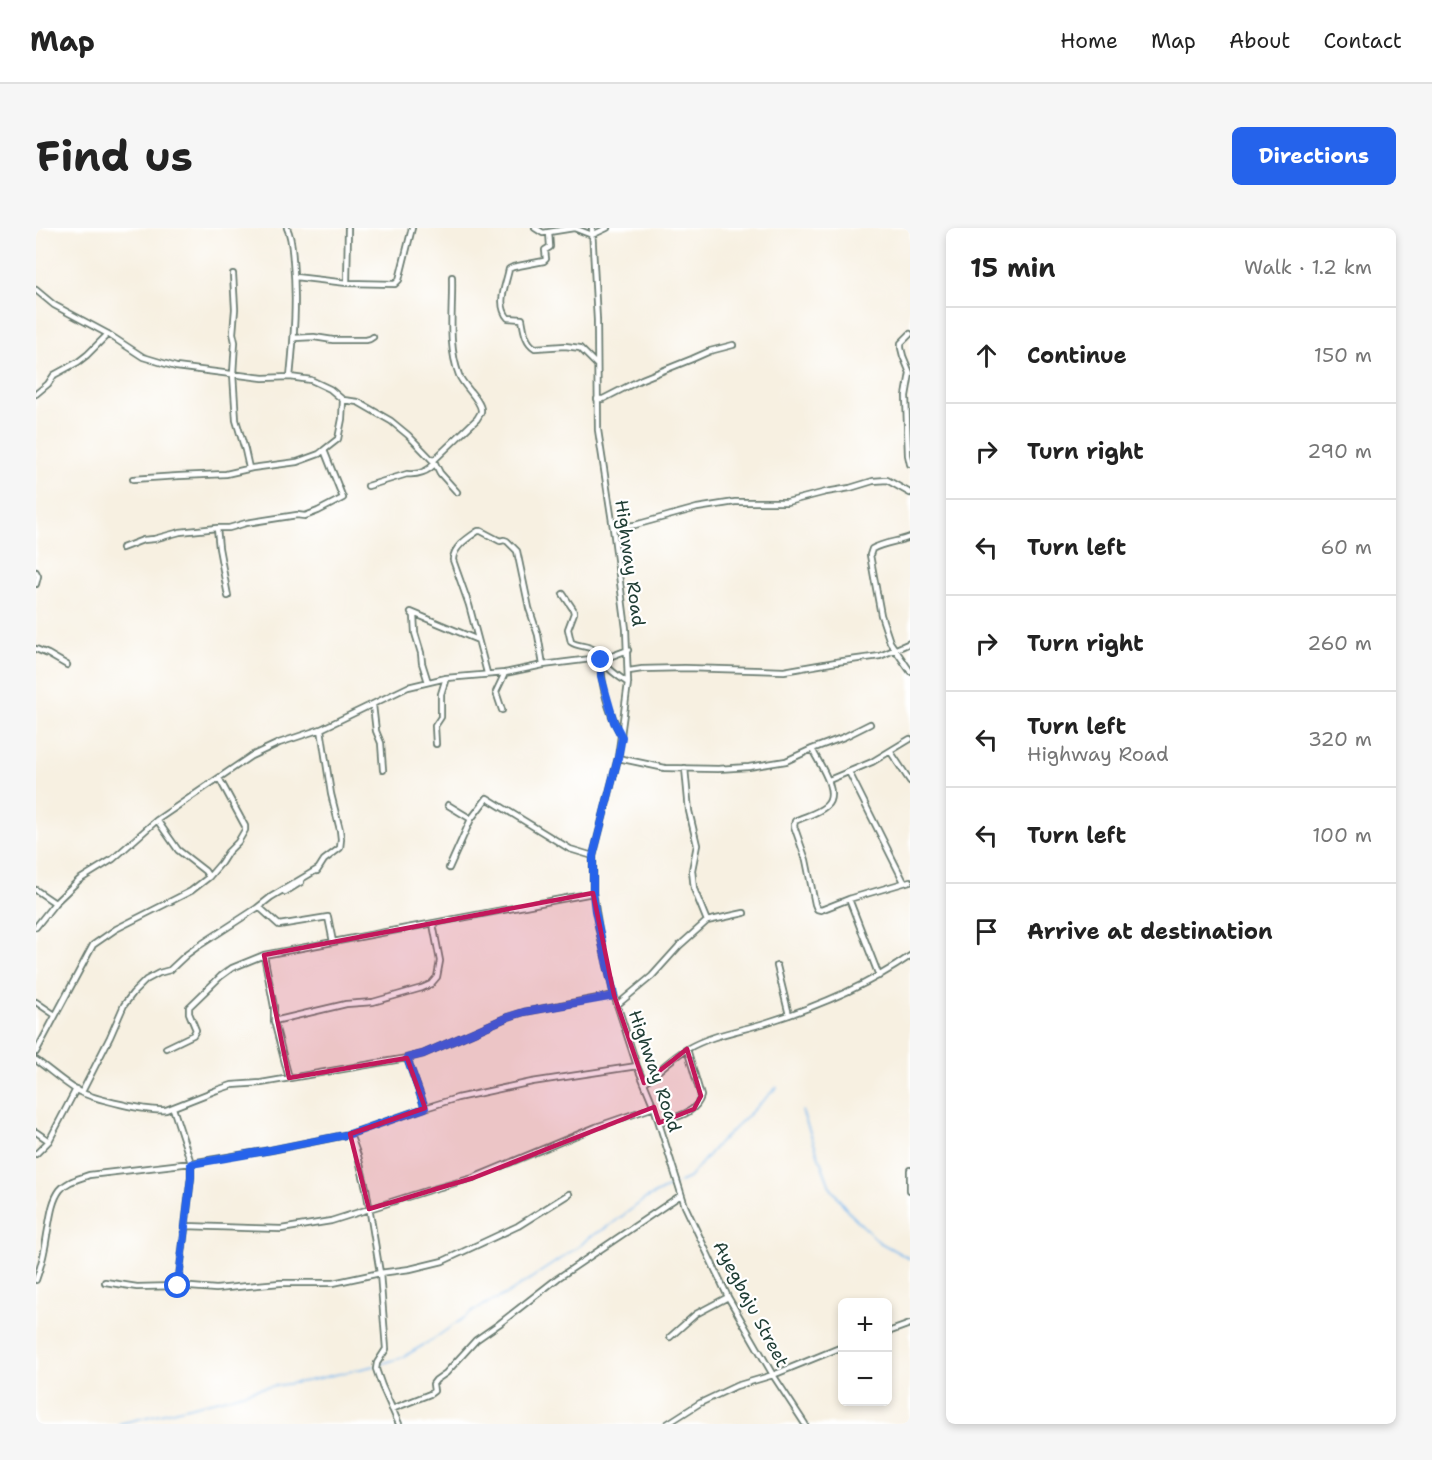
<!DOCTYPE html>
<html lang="en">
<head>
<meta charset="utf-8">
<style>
  :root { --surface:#fff; --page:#f6f6f6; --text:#222; --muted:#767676; --line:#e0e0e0; --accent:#2563eb }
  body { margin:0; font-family:"Shantell Sans",sans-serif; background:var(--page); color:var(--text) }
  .controls { position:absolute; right:18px; bottom:18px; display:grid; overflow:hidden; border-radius:9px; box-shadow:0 3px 9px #0003 }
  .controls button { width:54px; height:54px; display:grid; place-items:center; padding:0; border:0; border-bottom:2px solid var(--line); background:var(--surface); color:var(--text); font:30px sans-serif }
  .stop { position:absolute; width:18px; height:18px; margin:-14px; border:4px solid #2563eb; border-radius:50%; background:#fff }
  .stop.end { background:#2563eb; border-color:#fff; box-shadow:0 2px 6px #0008 }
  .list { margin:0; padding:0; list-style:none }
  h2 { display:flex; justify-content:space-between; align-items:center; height:78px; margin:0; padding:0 24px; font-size:26px }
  h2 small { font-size:20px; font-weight:400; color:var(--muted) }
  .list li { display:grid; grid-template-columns:39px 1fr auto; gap:18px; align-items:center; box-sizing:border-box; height:96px; padding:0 24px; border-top:2px solid var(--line) }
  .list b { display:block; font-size:22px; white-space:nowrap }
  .list p { margin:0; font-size:20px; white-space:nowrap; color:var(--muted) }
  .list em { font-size:20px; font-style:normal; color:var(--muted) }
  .icon { flex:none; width:33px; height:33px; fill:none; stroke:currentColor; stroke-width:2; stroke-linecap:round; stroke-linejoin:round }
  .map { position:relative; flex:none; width:874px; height:1196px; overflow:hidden; border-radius:9px }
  header { display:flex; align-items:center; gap:36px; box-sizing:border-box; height:84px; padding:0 30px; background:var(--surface); border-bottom:2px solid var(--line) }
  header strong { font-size:28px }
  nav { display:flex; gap:33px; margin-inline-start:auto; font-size:21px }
  .intro { display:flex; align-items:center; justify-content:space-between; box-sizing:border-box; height:144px; padding:0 36px }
  h1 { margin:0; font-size:42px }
  .button { padding:15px 27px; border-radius:9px; background:var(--accent); color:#fff; font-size:21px; font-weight:700 }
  main { display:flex; gap:36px; padding:0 36px }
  aside { flex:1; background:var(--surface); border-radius:9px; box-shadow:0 3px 9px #0003 }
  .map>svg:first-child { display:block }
</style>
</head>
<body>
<header>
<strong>Map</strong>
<nav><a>Home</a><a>Map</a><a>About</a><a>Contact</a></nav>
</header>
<div class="intro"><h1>Find us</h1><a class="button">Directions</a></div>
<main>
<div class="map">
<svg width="874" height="1196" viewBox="0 0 874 1196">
  <rect width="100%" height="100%" fill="#fff"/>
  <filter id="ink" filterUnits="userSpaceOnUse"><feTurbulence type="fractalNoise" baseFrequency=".0167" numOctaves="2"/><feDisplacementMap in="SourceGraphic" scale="12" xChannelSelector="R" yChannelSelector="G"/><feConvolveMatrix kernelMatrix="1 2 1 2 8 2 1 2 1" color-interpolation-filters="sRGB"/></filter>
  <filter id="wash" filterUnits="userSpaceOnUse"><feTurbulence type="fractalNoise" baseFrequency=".008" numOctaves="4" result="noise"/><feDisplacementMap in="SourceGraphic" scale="24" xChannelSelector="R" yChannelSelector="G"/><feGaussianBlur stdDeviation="1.35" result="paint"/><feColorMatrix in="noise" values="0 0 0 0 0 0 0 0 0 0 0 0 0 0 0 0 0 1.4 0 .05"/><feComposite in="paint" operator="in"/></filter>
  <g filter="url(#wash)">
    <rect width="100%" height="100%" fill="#f7f0e1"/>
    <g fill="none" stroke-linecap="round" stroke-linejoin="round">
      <path stroke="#7ab7ed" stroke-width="1.5" d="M766 883 794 959 812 983 843 1014 874 1031
        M644 954 653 950 679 919 741 859
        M342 1137 367 1129 396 1112 442 1080 473 1065 545 1017 552 1010 573 998 609 971 639 956
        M82 1196 186 1171 225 1160 271 1153 338 1138"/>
    </g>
  </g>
  <g filter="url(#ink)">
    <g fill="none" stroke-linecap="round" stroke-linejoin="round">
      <g stroke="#6b7c71" stroke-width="8">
        <path id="street" d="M251 0C256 10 256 21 257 32 261 71 258 110 254 149
          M499 0 507 5 513 4
          M556 0 561 92 562 202 577 300 590 401 592 455 582 530 557 628V665L563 702 578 767 601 838 618 879 649 978 692 1069 737 1147 769 1196
          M197 46 199 81 197 105 199 114 197 146 200 192 209 222 213 240
          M259 49 311 55 359 56 363 52 376 0
          M311 55 312 0
          M0 62 18 77 72 106 107 129 140 139 227 150 254 149 275 152 294 161 307 172 322 174 355 193 372 207 399 235 404 245 421 264
          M874 106 865 115V120L867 128 874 145
          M258 110 278 109 297 112H330L334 111 337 109
          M561 137 544 120 529 118 499 120C489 114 488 102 486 91L472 90C460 76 470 57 473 41L477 39 508 33 510 31 509 22 514 19 513 4 538 0 556 7 571 0
          M874 145 870 168 872 227 874 236
          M0 166 12 156 18 147 42 134 51 127 72 106
          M561 171H567L606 151 656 131 674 123 697 117
          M397 233 441 191C442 189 445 185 445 183 446 173 427 158 423 147 411 116 417 82 416 49
          M97 251 143 248 190 246 216 240 261 234 283 226 288 222
          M332 258 371 246C381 247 392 244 399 235
          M577 300 599 297 661 280 699 274H751L790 264 814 260 837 253 851 252 874 265
          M874 309C862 314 848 314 836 321L834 327 845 387 854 414 874 443
          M86 320 107 312 118 311 144 304 181 300
          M0 344 2 348 0 356
          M527 366 537 381 538 385 532 401 535 414C542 419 551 417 558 422 562 425 563 429 566 433 573 442 583 449 592 455
          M192 368 183 320 181 300H193L210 295 261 287 269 288 282 283 307 270 288 222 302 211 306 191 307 172
          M0 421 12 426 31 437
          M565 432C565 458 573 485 585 507
          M593 443 606 441 649 440 748 443 800 434 844 428 874 415
          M451 445 433 377 417 332C417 319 432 310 442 303H445L464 313 468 312 471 313 481 323 493 380 502 407 507 437
          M392 454 386 435 385 425 379 405 378 388 375 384 442 412
          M337 477 340 503 345 515 347 542
          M466 482 460 464 469 445
          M400 516 399 498 405 489V466L410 450
          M776 521C782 534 805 565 790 578 781 586 769 588 759 593L758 598 770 632 779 676 781 681 785 682 813 671 874 653
          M854 523 874 553
          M582 530 629 540 682 541 713 539 750 533 776 521 808 509 834 496
          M649 540 653 583 661 617 656 642 658 661 671 693
          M813 544 868 654
          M793 552 836 534 874 511
          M412 577 435 591
          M121 592 142 622 169 643 173 649
          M413 640 435 591 451 570 534 621 557 628
          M281 643 288 632 304 620 305 611 304 602 295 566 285 501
          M0 662 19 675
          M249 664 265 654
          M813 671 843 748
          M226 677 223 679 243 697 292 689 297 714
          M0 699 19 675 43 652 77 631 121 592 215 528 243 515 285 501 372 459 410 450 469 445 507 437 555 431 565 432 592 422
          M228 727 238 779V793L253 850
          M741 738 753 787
          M0 774 19 787
          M581 777 616 748 643 718 671 693 708 685
          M238 793 310 776 337 774 386 760 395 756 401 749 404 733 397 696
          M130 820 157 807 160 802 153 785V779L185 748 196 740 228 727 557 665
          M0 824 57 717 80 701 155 663 173 649 185 635 192 624 202 614 209 602V598L183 550
          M371 830 389 880
          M0 832C14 842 27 854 42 863 58 871 112 884 130 882L181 862 196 857 225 855 371 830 387 826 472 789 488 784 578 767
          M608 855C622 844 635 830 651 821 675 807 703 803 729 795 780 779 830 759 874 728
          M46 864 74 809 88 777 97 765 110 752 123 745 134 742 150 727 161 719 221 680 235 669 282 641
          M137 880 155 935V949L142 1058
          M623 895C639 889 660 886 665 868L651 821
          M0 904 13 913
          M314 906 322 928 330 960 344 1045 350 1121 341 1135 340 1141 346 1158 363 1196
          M0 926 13 913 40 861
          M874 942V962
          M150 998 245 1001 295 993 390 963 437 950 560 899 618 879
          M0 1052C5 1038 9 1022 11 1007 14 992 15 974 24 962 31 953 43 951 53 947L155 935 235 922 314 906 389 880 421 870 496 854 601 838
          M69 1054 101 1059 142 1058 180 1061 244 1055H297L344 1045 374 1041 407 1033 482 998 533 966
          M852 1104 874 1096
          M634 1109 660 1086 692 1069
          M356 1181 394 1166 398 1163 397 1156 400 1152 410 1145 440 1112 463 1096 522 1050 645 967
          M631 1196 664 1175 700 1158 737 1147 806 1119"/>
      </g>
      <use href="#street" stroke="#fff" stroke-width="4.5"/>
    </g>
  </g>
  <g fill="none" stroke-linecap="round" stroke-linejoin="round" filter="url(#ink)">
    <path stroke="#2563eb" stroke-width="8" d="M142 1058 155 949V936L235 922 314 906 389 880 371 830 387 826 472 789 488 784 578 768 559 683 557 665V628L582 530 586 509 578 494 565 448V432"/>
  </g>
  <path fill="#c2185b" fill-opacity="0.2" stroke="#c2185b" stroke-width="4.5" stroke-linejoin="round" d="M557 665 578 767 608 855 651 821 665 868 658 881 623 895 618 879 437 950 333 981 314 906 389 880 371 830 253 850 228 727Z"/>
  <g text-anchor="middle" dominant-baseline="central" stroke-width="4.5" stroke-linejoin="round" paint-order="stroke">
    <g font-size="18" fill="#1f3d34" stroke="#fff">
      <text transform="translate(594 335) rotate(82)">Highway Road</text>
      <text transform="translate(619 843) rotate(71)">Highway Road</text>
      <text transform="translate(715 1076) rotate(62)">Ayegbaju Street</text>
    </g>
  </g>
</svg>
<div class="controls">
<button>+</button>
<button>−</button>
</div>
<div class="stop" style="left:142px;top:1058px"></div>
<div class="stop end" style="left:565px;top:432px"></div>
</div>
<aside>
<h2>15 min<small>Walk · 1.2 km</small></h2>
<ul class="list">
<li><svg class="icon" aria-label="ahead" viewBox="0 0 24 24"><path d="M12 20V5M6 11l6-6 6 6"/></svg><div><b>Continue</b></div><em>150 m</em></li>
<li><svg class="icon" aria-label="right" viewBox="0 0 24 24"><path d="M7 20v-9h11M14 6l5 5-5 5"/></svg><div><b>Turn right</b></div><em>290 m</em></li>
<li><svg class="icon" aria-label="left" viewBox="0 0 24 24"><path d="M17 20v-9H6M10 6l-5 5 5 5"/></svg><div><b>Turn left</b></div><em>60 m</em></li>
<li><svg class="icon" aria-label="right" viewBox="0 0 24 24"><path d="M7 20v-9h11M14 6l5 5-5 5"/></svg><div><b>Turn right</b></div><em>260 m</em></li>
<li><svg class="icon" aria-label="left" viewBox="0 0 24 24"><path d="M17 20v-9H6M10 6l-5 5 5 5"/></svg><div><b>Turn left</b><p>Highway Road</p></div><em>320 m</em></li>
<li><svg class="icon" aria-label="left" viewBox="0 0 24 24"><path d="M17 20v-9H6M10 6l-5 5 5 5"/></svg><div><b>Turn left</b></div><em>100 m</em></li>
<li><svg class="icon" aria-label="arrive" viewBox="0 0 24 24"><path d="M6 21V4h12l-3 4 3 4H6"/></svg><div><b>Arrive at destination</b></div></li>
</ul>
</aside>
</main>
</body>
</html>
